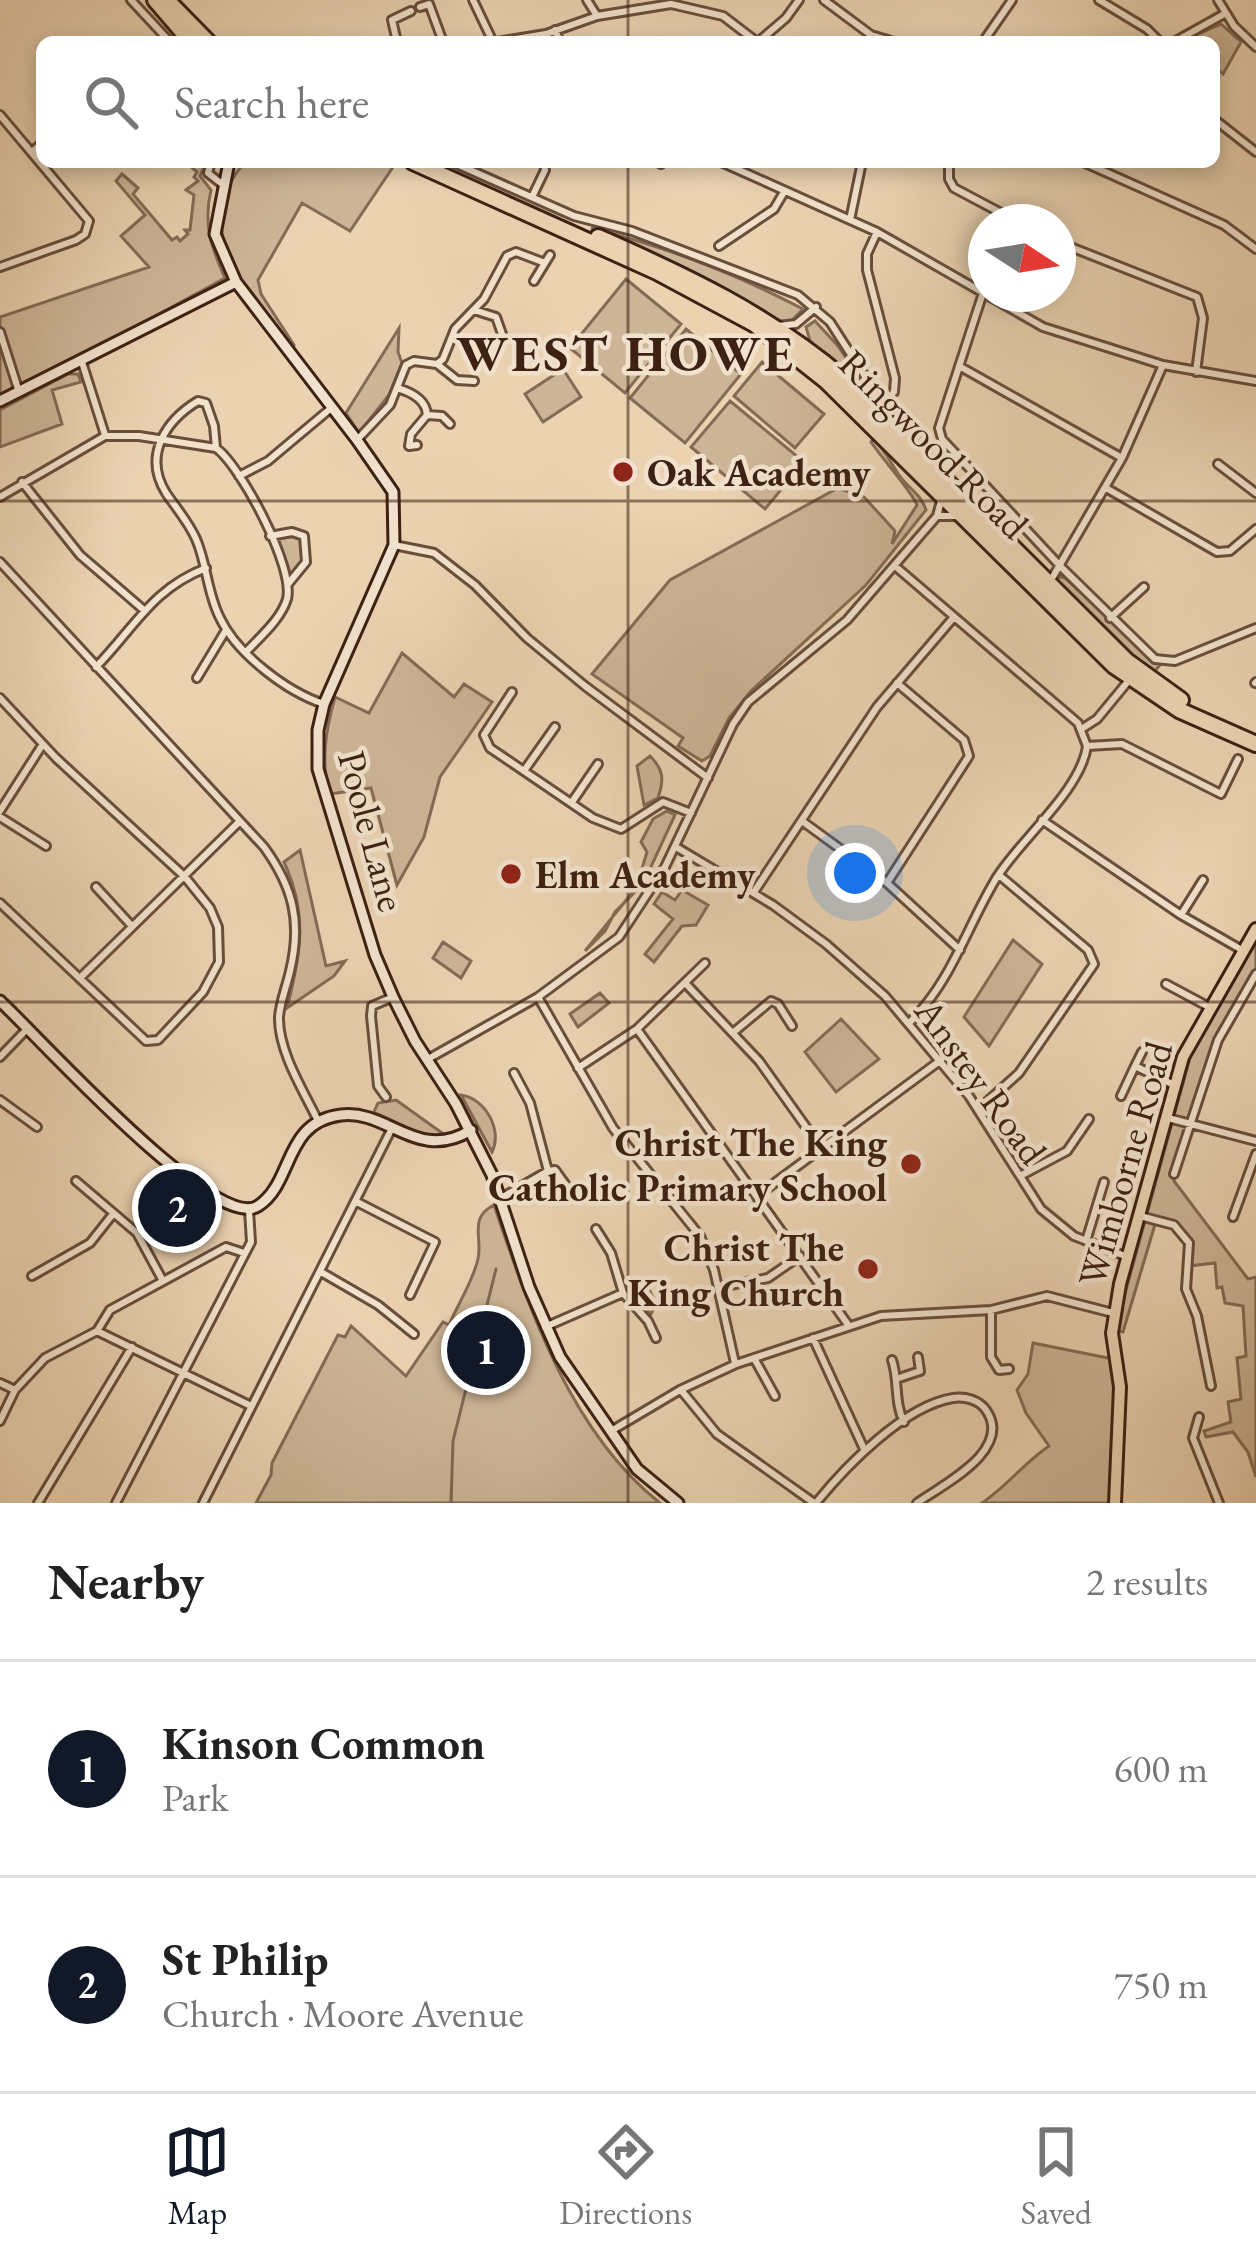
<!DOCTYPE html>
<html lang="en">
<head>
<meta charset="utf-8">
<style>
  :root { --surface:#fff; --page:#f2f2f2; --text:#222; --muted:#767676; --line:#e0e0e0; --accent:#111827 }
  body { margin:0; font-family:"EB Garamond",serif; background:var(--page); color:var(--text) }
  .compass { position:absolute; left:968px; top:204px; width:108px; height:108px; border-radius:50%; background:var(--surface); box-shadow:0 6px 18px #0003; rotate:102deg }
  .you { position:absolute; left:855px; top:873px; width:42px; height:42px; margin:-30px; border:9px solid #fff; border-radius:50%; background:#1a73e8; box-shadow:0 0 0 18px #1a73e833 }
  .badge { display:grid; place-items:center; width:78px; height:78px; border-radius:50%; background:var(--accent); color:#fff; font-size:39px; font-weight:700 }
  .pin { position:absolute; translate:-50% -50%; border:6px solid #fff; box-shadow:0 3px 12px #0006 }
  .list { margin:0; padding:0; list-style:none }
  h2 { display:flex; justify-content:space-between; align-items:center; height:156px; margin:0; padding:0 48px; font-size:51px }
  h2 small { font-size:39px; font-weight:400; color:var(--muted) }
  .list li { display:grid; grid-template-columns:78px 1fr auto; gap:36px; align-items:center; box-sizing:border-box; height:216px; padding:0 48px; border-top:3px solid var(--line) }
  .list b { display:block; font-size:45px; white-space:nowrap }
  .list p { margin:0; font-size:39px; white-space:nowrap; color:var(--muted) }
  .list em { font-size:39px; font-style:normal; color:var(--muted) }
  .icon { flex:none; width:66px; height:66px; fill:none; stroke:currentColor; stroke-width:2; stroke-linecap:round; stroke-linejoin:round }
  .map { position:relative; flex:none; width:1256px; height:1503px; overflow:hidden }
  .search { position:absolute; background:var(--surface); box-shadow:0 6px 18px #0003; left:36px; right:36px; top:36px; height:132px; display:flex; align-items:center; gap:30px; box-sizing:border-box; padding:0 42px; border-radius:18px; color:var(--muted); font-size:45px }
  .sheet { height:588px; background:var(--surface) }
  nav { display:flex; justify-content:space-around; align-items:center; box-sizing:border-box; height:168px; border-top:3px solid var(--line); background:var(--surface); font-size:33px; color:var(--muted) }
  nav a { display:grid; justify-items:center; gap:6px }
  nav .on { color:var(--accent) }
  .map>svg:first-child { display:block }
</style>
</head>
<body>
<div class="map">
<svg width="1256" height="1503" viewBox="0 0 1256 1503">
  <rect width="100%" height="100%" fill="#ebd3b2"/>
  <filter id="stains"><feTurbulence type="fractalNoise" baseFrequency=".00167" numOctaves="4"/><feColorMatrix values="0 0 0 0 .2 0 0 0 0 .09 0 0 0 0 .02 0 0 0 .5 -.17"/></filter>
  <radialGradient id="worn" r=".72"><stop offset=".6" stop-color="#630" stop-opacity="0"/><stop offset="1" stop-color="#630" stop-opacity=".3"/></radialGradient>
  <path fill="#cdb597" stroke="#856b55" stroke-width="3" d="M1221 24 1241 42 1223 74 1214 66V42H1194L1191 37Z
    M192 162H206L200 176 211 190C203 224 211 247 225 278L0 401V317L149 267 121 236 145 215 116 181 122 174 138 188 133 194 172 240 177 237 180 241 188 234 185 230H190L194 195 186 190 198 181 194 177 197 172 189 165Z
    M245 162 395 164 350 231 302 203 258 280 261 294 294 345 289 350C250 295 186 228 245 162Z
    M591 228C663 246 738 275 803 309L791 321 782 322 686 270Z
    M626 279 681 324 625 393 570 348Z
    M815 321 838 346 877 404 890 405 925 438 922 443 944 472 810 341 806 327Z
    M399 328 398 352 402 363 389 395 359 433 346 413Z
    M686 329 741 374 685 443 630 398Z
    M762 362 824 414 795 448 734 396Z
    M563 369 581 397 543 422 525 394Z
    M68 374H78L81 382 52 390 62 424 0 447V410Z
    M730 401 804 462 765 509 691 447Z
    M874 438C885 450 890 462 899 475 908 488 921 494 926 510L866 585 751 691 729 718 710 756 702 761 678 746 683 738 592 674 670 580 838 488 864 497 895 531 892 544 917 505C910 489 883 460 871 442Z
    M293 535 300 538 302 559 291 577 275 539Z
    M1058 577 1065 578 1160 665 1151 676 1056 584Z
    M402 653 454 697 464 684 492 702 440 777 424 837 397 885 371 788 330 794C320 762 326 729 335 697L369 713Z
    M650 756C664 770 664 780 658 798L644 805 637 766Z
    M667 811 675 815 643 884 615 912 605 931 585 951 636 888 647 852 641 842 653 819Z
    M300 850 326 966 345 961 334 976 287 1008C301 954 308 914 284 862Z
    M682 890 708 905 696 925 682 926 654 962 645 954 673 919 654 904 662 892 675 900Z
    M1013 940 1042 964 989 1046 964 1017Z
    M1256 941V974L1218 1040 1174 1175V1181L1248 1279 1256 1277V1477L1248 1452 1233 1432 1206 1437 1204 1431 1231 1422 1228 1402 1241 1399 1237 1358 1246 1356 1243 1306 1225 1303 1222 1287 1217 1288 1215 1263 1189 1266 1191 1250 1180 1229 1156 1221 1123 1332 1118 1331 1121 1308 1191 1054Z
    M443 942 471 961 461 978 433 958Z
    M600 993 609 1003 578 1027 570 1014Z
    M841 1019 879 1059 836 1092 805 1052Z
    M461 1095C485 1098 503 1130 492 1152Z
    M396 1100 442 1133 430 1138 374 1112 378 1103Z
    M494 1205C529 1309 571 1433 660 1503H256L271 1475 272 1463 338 1335 345 1337 351 1326 406 1376 443 1322 449 1325C458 1304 473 1281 478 1259 483 1238 468 1218 494 1205Z
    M622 1279H644L656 1304 651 1314 632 1297Z
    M1033 1343 1118 1360 1115 1503H982C1007 1486 1024 1463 1049 1446L1026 1413 1017 1390 1028 1374Z"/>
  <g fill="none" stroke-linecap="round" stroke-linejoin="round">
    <path stroke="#826752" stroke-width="3" d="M451 1503 453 1441 496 1269"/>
    <g stroke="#684e3b" stroke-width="12">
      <path id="street" d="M131 0 170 42
        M473 0 493 42
        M587 0 597 16
        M824 0 871 35 891 41
        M1099 0 1147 29 1160 42
        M1218 0 1234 26 1256 47
        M420 7 429 4 443 42
        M555 30 560 42
        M397 42 392 20 411 11
        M497 42 546 34 597 16 671 4 723 16 757 42
        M758 42 786 18 799 0
        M983 42 1012 0
        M1174 42 1226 13
        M0 115 89 221 85 234 76 240 0 267
        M1214 119 1256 152
        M32 152 42 143
        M211 162 208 173 222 184
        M452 162 574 216 632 231 798 295 830 322 877 395 886 400 894 392 895 378 867 270V254L877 232
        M658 162 661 164
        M721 162 877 232 1043 327 1163 365 1256 381
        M949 162V179L954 188 1018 222
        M1083 162 1224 225 1256 249
        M532 197 545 170 544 162
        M850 220 862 162
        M1058 242 1197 297 1203 318 1196 372
        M719 246 774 209 784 192
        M534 281 545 263
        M982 296 939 428 942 439 1061 567 1155 659 1175 661 1256 628
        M474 310 496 317 502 334
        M778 326 796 324 816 307
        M0 332 19 392
        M81 359 105 435
        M437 364 457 380 474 381
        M959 366 1122 458
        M397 388C411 392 426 399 427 415L411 434 409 446 417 445
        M427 415 442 416 450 424
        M357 440 390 405 406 365 414 361 437 364 443 359 455 329 484 299 507 256 516 252 545 263 550 255
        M216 448 214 426 206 403 198 401C165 421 143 456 166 493 176 508 188 521 196 539 207 564 207 593 220 618 237 654 287 692 324 704
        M1218 464 1256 493
        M239 476 268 461 330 409
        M22 482 80 555 145 611
        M1106 488 1217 552 1230 551 1256 529
        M0 497 105 436H139L216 448C241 466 295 568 287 599 281 619 261 636 247 651
        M942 497 937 516H958
        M270 536 292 532 304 536 306 562 288 584
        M394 545 434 553 475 585 527 638 585 686 708 778
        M0 562 264 847C293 887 302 922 290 971 287 985 280 1002 279 1017 278 1052 305 1093 319 1123
        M895 566 1078 723 1087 746C1081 790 1021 839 997 877 967 926 952 981 910 1022
        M1051 580 1122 458 1163 365
        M1110 618 1144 587
        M96 667C135 627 152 589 206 568
        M197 678 226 630
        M1255 683 1256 682
        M512 692 484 735 490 748 593 818 621 829 663 802 691 813
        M0 698 56 758 185 877 210 908 218 927 219 962 203 992 158 1040 146 1041 0 903
        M1083 728 1097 719 1130 679
        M1087 746 1122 744 1221 794 1238 759
        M526 768 555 727
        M572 802 598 764
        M0 811 43 744
        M0 817 46 846
        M1042 820 1181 915 1242 950
        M802 821 887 883 960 950
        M676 847 773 905 826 944 885 996 969 1096 1041 1209 1074 1236 1125 1256
        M887 883 969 756 964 740 897 683
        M96 887 130 924
        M754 892 877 707 954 617
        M1181 915 1203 880
        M81 977 239 822
        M1166 984 1209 1007
        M687 985 759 1061 821 1148
        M538 997 613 1128 700 1236 714 1270 735 1363
        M637 1029 849 1326
        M735 1031 771 1001 778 1004 792 1026
        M1142 1052 1135 1066 1176 1086
        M0 1057 27 1029
        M428 1059 538 997 619 937 665 867 733 724 748 702 847 620 937 516
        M578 1068 637 1029 705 963
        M514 1073 530 1103 548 1171 555 1170 575 1198
        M1121 1096 1135 1066
        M386 1097 378 1086 371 1016 372 1006 393 997
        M0 1100 37 1127
        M978 1110 1019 1073 1094 964 1088 950 999 875
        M1168 1118 1256 1141
        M1174 1174 1218 1040 1256 974
        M1020 1176 1067 1151 1089 1119
        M76 1181 137 1233 163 1281
        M757 1196 941 1060
        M501 1198 548 1171
        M355 1201 435 1242 410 1295
        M1140 1216 1174 1225 1189 1243 1186 1289 1197 1316 1211 1386
        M1233 1217 1256 1154
        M596 1229 611 1253 623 1293 648 1321 656 1338
        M1086 1241 1104 1182
        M321 1272 378 1305 414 1334
        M32 1276 90 1243 113 1214
        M719 1287 768 1278 800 1256
        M991 1310V1357L999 1370 1009 1369
        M545 1327 623 1293
        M97 1331 251 1406
        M813 1338 864 1449
        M754 1358 775 1396
        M892 1360C899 1380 894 1403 904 1422
        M899 1378 920 1371 918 1357
        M0 1383 15 1390
        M681 1390 717 1434 814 1503
        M1199 1417 1193 1438 1219 1503
        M0 1421 15 1390 45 1358 97 1331 110 1310 226 1247 244 1253
        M611 1431 680 1390 736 1364 881 1316 991 1310 1047 1296 1113 1313
        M38 1503 132 1347
        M116 1503 251 1242 249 1210
        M203 1503 391 1130
        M816 1503C846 1466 904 1406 953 1398 965 1396 979 1400 986 1410 1014 1450 942 1485 917 1503"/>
    </g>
    <g stroke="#3d2113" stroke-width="15">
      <path id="secondary" d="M229 162 215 234 236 282 357 440 393 492 394 545 324 704 318 730V769L375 955 393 997 415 1041 456 1104 492 1175 529 1287 560 1357 637 1469 678 1503
        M0 401 236 282
        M0 1001C34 1032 215 1234 258 1206 294 1183 283 1122 341 1115 388 1109 417 1163 471 1130"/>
    </g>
    <g stroke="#3d2113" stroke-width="16">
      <path id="primary" d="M1115 1503 1120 1387 1112 1333 1120 1284 1183 1057 1256 929"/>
    </g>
    <g stroke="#3d2113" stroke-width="20">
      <path id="highway" d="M155 0 191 42
        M167 0 208 42
        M413 162 657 272 754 324 826 381 1114 666 1179 710 1256 744
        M598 237C687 276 769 315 843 378L1127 661 1181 700"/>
    </g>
    <use href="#street" stroke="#f2e2cd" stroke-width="6"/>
    <use href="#secondary" stroke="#f2e2cd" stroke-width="9"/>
    <use href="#primary" stroke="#ebd3b2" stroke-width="10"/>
    <use href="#highway" stroke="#ebd3b2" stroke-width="14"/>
  </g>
  <path fill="none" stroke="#3d2113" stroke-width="3" stroke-opacity="0.55" d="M628 0V42M628 162V1503M0 501H1256M0 1002H1256"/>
  <g fill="#8f2418" stroke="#f2e2cd" stroke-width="4.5">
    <circle cx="623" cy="472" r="12"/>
    <circle cx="511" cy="874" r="12"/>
    <circle cx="911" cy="1164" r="12"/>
    <circle cx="868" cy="1269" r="12"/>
  </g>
  <g text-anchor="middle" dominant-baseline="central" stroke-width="9" stroke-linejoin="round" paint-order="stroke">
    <g font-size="39" fill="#3d2113" stroke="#f2e2cd">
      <text transform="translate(934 444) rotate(45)">Ringwood Road</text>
      <text transform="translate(372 831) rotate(75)">Poole Lane</text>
      <text transform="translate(981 1081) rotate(54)">Anstey Road</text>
      <text transform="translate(1125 1164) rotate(-74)">Wimborne Road</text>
    </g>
    <g font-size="39" font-weight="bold" fill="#3d2113" stroke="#f2e2cd" text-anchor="start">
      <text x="647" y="472">Oak Academy</text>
      <text x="535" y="874">Elm Academy</text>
      <text x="887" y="1142" text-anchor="end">Christ The King<tspan x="887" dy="45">Catholic Primary School</tspan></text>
      <text x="844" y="1247" text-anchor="end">Christ The<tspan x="844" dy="45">King Church</tspan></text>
    </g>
    <g font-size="51" font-weight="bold" letter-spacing="3" fill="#3d2113" stroke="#f2e2cd">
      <text x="626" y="353">WEST HOWE</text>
    </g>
  </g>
  <rect width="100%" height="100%" filter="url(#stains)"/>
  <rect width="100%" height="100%" fill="url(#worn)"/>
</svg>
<svg class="compass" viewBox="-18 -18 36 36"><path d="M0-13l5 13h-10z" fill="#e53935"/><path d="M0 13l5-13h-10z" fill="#767676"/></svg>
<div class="you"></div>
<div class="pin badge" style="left:486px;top:1350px">1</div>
<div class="pin badge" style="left:177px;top:1208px">2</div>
<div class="search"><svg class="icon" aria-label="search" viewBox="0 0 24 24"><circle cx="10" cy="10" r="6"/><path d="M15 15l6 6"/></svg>Search here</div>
</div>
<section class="sheet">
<h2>Nearby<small>2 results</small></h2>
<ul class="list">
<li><span class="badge">1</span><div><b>Kinson Common</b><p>Park</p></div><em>600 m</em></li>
<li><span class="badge">2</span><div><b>St Philip</b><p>Church · Moore Avenue</p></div><em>750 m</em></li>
</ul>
</section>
<nav>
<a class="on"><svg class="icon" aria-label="map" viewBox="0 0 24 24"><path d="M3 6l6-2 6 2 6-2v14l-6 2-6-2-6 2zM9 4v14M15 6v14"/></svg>Map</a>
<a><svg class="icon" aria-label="directions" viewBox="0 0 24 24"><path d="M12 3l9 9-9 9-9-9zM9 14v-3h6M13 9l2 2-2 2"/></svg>Directions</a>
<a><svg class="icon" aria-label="saved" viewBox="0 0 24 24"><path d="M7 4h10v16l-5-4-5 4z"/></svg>Saved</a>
</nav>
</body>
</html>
